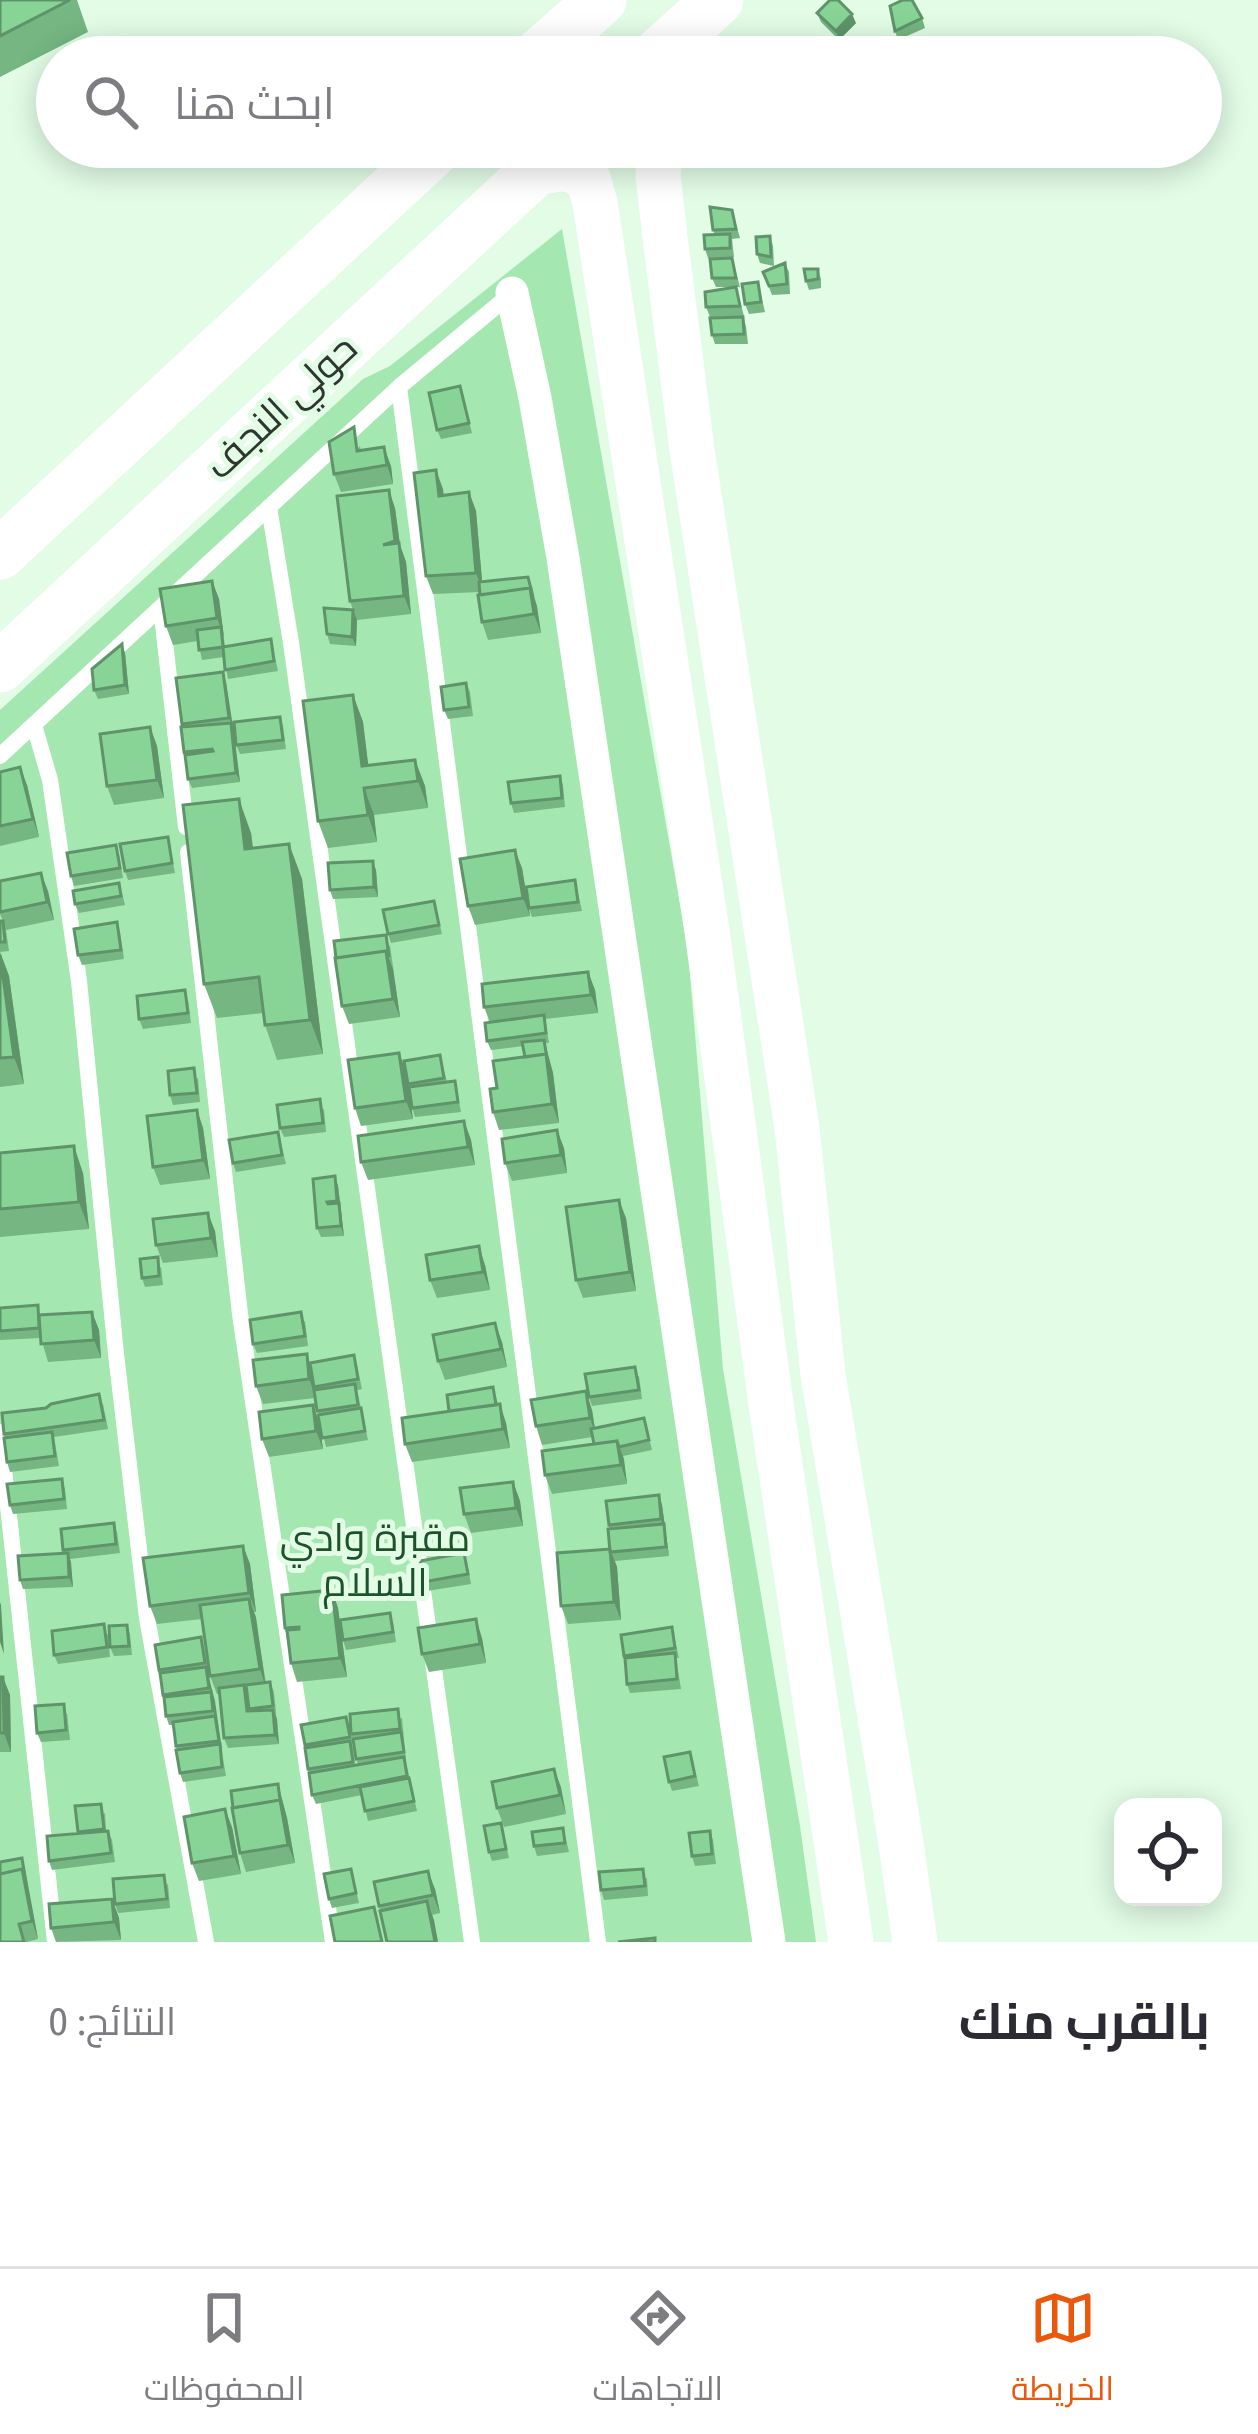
<!DOCTYPE html>
<html lang="ar">
<head>
<meta charset="utf-8">
<style>
  :root { --surface:#fff; --page:#f7f7f7; --text:#2b2b33; --muted:#7c7c81; --line:#e1e1e2; --accent:#ea580c }
  body { margin:0; font-family:"Fira Sans Condensed",Cairo,sans-serif; background:var(--page); color:var(--text); direction:rtl }
  .controls { position:absolute; right:36px; bottom:36px; display:grid; overflow:hidden; border-radius:24px; box-shadow:0 6px 30px #0003 }
  .controls button { width:108px; height:108px; display:grid; place-items:center; padding:0; border:0; border-bottom:3px solid var(--line); background:var(--surface); color:var(--text); font:60px sans-serif }
  .list { margin:0; padding:0; list-style:none }
  h2 { display:flex; justify-content:space-between; align-items:center; height:156px; margin:0; padding:0 48px; font-size:51px }
  h2 small { font-size:39px; font-weight:400; color:var(--muted) }
  .icon { flex:none; width:66px; height:66px; fill:none; stroke:currentColor; stroke-width:2; stroke-linecap:round; stroke-linejoin:round }
  .map { position:relative; flex:none; width:1258px; height:1942px; overflow:hidden; direction:ltr }
  .search { position:absolute; background:var(--surface); box-shadow:0 6px 30px #0003; left:36px; right:36px; top:36px; height:132px; display:flex; align-items:center; gap:30px; box-sizing:border-box; padding:0 42px; border-radius:66px; color:var(--muted); font-size:45px }
  .sheet { height:324px; background:var(--surface) }
  nav { display:flex; justify-content:space-around; align-items:center; box-sizing:border-box; height:168px; border-top:3px solid var(--line); background:var(--surface); font-size:33px; color:var(--muted) }
  nav a { display:grid; justify-items:center; gap:6px }
  nav .on { color:var(--accent) }
  .map>svg:first-child { display:block }
</style>
</head>
<body>
<div class="map">
<svg width="1258" height="1942" viewBox="0 0 1258 1942">
  <rect width="100%" height="100%" fill="#e2fce6"/>
  <path fill="#a5e7b0" d="M562 229 688 950 723 1369 800 1826 816 1942H0V710L363 379 390 366Z"/>
  <g fill="none" stroke-linecap="round" stroke-linejoin="round">
    <path stroke="#fff" stroke-width="16" d="M399 387 598 1942
      M269 507 291 643 472 1942
      M161 607 186 827
      M34 725 50 780 79 981 116 1354 147 1618 206 1942
      M0 756 399 387 511 294
      M188 852 240 1314 333 1942
      M0 1432 55 1942"/>
    <path stroke="#fff" stroke-width="33" d="M512 293 535 398 563 558 769 1942"/>
    <path stroke="#fff" stroke-width="45" d="M660 147 658 176 665 237 692 450 797 1128 823 1375 900 1837 915 1942
      M534 173 567 168 588 178 595 203 707 931 771 1404 851 1942"/>
    <path stroke="#fff" stroke-width="51" d="M536 57 601 0
      M655 57 718 0
      M0 554 438 147
      M0 667 561 147"/>
  </g>
  <path fill="#75b682" d="M0 0H77L88 32 0 77Z
    M817 13 856 23 839 40 821 22Z
    M922 18 925 28 898 40 895 31Z
    M732 210 740 238 732 239 734 257 708 258 705 249 715 235 713 230Z
    M770 236 773 246 774 266 760 263 757 254Z
    M732 258 740 287H736L744 316 710 317 706 307 735 287H716L712 278Z
    M785 263 789 272 790 294 772 295 763 272Z
    M818 269 821 279V288L809 290 806 281Z
    M758 282 765 312 749 314 745 304Z
    M743 317 746 326 748 344H715L712 335Z
    M460 386 472 433 441 439 437 430Z
    M360 446 361 451 391 466 393 484 341 492 334 474Z
    M436 470 444 496 469 492 476 511 482 582 532 586 541 633 488 640 482 622 480 592 433 594 426 576Z
    M395 508 400 545 406 562 411 614 357 620 356 646 330 644 327 634 353 610 350 601Z
    M212 581 219 599 225 647 271 639 278 671 228 679 224 657 202 660 198 641 173 645 166 626Z
    M125 653 129 694 98 699 94 690Z
    M226 682 240 782 192 788 188 779 182 724Z
    M466 683 470 692 473 716 448 719 444 710Z
    M353 695 363 722 368 765 415 760 425 786 428 808 374 815 377 842 328 848 318 821Z
    M280 717 283 726 286 749 240 754 236 745Z
    M150 727 157 746 164 798 114 805 107 786Z
    M0 772 27 785 39 837 0 846Z
    M560 776 563 785 565 807 514 813 511 803Z
    M251 833 253 848 289 844 302 879 323 1054 277 1060 265 1025 263 1013 217 1018 204 984Z
    M168 837 175 873 128 880 125 871Z
    M119 854 123 878 74 886 71 876Z
    M522 868 530 916 475 925 468 906Z
    M376 870 378 897 333 899 330 890Z
    M575 880 582 911 532 917 529 908Z
    M0 881 48 891 54 920 6 930 9 951 0 952 9 976 24 1084 0 1087V921H3L0 914Z
    M122 893 125 905 79 913 75 904Z
    M434 901 442 934 391 943 388 934Z
    M117 922 120 932 124 959 82 965 78 955Z
    M390 945 400 1017 349 1024 342 1006Z
    M588 972 595 990 598 1013 545 1019 549 1043H545L553 1073 559 1123 499 1130 493 1112 497 1088 525 1057 523 1046 491 1050 487 1041 490 1022 484 1007Z
    M188 1000 191 1023 143 1029 139 1019Z
    M399 1053 406 1071 413 1119 361 1126 355 1108Z
    M440 1055 447 1082 455 1081 461 1112 415 1117 412 1108 404 1061Z
    M198 1078 200 1102 173 1105 170 1095Z
    M324 1109 326 1132 284 1137 280 1128Z
    M197 1110 203 1128 210 1179 160 1185 153 1167Z
    M464 1121 471 1140 475 1165 368 1180 361 1162Z
    M278 1132 286 1164 236 1172 233 1163Z
    M564 1148 567 1173 512 1181 505 1163Z
    M0 1153 83 1173 89 1229 0 1237Z
    M335 1176 338 1186 344 1236 321 1237 317 1228Z
    M626 1218 636 1291 583 1298 576 1280Z
    M215 1231 218 1257 163 1263 156 1245Z
    M485 1265 490 1290 437 1298 430 1280Z
    M161 1267 163 1285 145 1287 142 1278Z
    M0 1308 41 1315 92 1312 99 1330 101 1358 48 1362 41 1338 0 1340Z
    M305 1321 308 1346 257 1353 253 1344Z
    M502 1342 507 1367 445 1380 438 1361Z
    M307 1354 310 1363 357 1365 362 1389 357 1390 368 1440 326 1447 315 1398 263 1404 256 1386Z
    M639 1376 642 1399 592 1406 589 1397Z
    M493 1387 498 1404 506 1423 510 1448 412 1462 405 1444 449 1411Z
    M103 1404 108 1429 54 1437 59 1466 10 1472 7 1462 4 1434Z
    M313 1405 319 1423 323 1449 269 1457 262 1439Z
    M592 1410 595 1428 644 1418 652 1450 623 1456 627 1484 552 1494 545 1475 594 1444 592 1437 542 1445 536 1426Z
    M62 1479 65 1489 67 1509 13 1514 10 1505Z
    M513 1482 520 1501 523 1526 471 1533 464 1514Z
    M659 1495 662 1505 669 1556 615 1561 617 1567 621 1620 568 1624 561 1606 610 1549 609 1525Z
    M114 1523 117 1532 120 1553 70 1559 73 1587 23 1589 20 1580 64 1553 63 1550Z
    M243 1546 250 1564 256 1612H254L266 1683 270 1682 274 1692 279 1744 228 1748 224 1738 220 1694H217L210 1676 202 1619 157 1624 150 1606Z
    M467 1562 471 1584 427 1591 423 1582Z
    M332 1590 338 1608 347 1677 297 1682 291 1663 285 1628Z
    M393 1622 396 1642 346 1650 343 1640Z
    M127 1625 130 1634 132 1655 114 1656 110 1647Z
    M672 1627 679 1658H676L681 1689 630 1693 627 1684 621 1635Z
    M108 1634 110 1657 58 1664 54 1655Z
    M482 1638 486 1663 429 1672 422 1654Z
    M155 1645 204 1647 226 1776 183 1782 180 1773 173 1725H169L166 1716Z
    M0 1677 10 1695 11 1752H0Z
    M67 1713 70 1740 41 1742 37 1733Z
    M402 1718 406 1762 417 1811 368 1821 362 1795 316 1804 312 1795 301 1725 349 1726 355 1765H358L351 1734Z
    M690 1752 699 1786 672 1791 669 1782Z
    M554 1769 566 1814 504 1827 497 1808Z
    M278 1784 287 1818 295 1863 246 1872 240 1853Z
    M105 1813 106 1831H108L112 1840 115 1862 52 1870 49 1861Z
    M501 1823 509 1858 492 1861 489 1852Z
    M232 1827 241 1874 199 1881 192 1863Z
    M563 1828 569 1852 537 1856 534 1846Z
    M710 1831 713 1840 716 1864 695 1866 692 1856Z
    M22 1858 38 1939 27 1942H0Z
    M351 1869 359 1903 332 1908 329 1899Z
    M647 1878 648 1896 604 1900 601 1890Z
    M168 1884 170 1908 118 1913 115 1904Z
    M435 1889 440 1913 432 1915 438 1942H387L379 1906Z
    M112 1899 119 1918 121 1940 56 1942 51 1928Z"/>
  <path fill="#5f946a" d="M852 14 856 23 839 40 836 31Z
    M384 447 391 466 393 484 387 465Z
    M436 470 443 489 446 515 439 496Z
    M389 490 395 508 400 545 406 562 411 614 404 596 400 557 395 541Z
    M469 492 476 511 483 591 476 573Z
    M528 577 537 606 541 633 534 614Z
    M212 581 219 599 224 637 217 618Z
    M353 610 357 620 356 646 352 637Z
    M122 644 125 653 129 694 125 685Z
    M223 672 226 682 233 727 229 718Z
    M353 695 363 722 371 787 362 766Z
    M231 723 234 732 240 782 236 773Z
    M150 727 157 746 164 798 157 780Z
    M415 760 425 786 428 808 418 781Z
    M20 767 27 785 39 837 33 819Z
    M364 788 374 815 377 842 368 815Z
    M239 799 251 833 257 884 245 849Z
    M289 844 302 879 323 1054 310 1020Z
    M515 850 522 868 530 916 523 898Z
    M373 861 376 870 378 897 374 887Z
    M41 873 48 891 54 920 47 902Z
    M386 951 393 969 400 1017 393 999Z
    M0 952 9 976 24 1084 14 1057Z
    M588 972 595 990 598 1013 591 995Z
    M544 1040 553 1073 559 1123 552 1104Z
    M399 1053 406 1071 413 1119 406 1101Z
    M197 1110 203 1128 210 1179 203 1160Z
    M464 1121 471 1140 475 1165 468 1147Z
    M557 1130 564 1148 567 1173 561 1155Z
    M74 1146 83 1173 89 1229 79 1202Z
    M335 1176 338 1186 344 1236 341 1226Z
    M619 1200 626 1218 636 1291 630 1272Z
    M208 1213 215 1231 218 1257 211 1238Z
    M479 1246 485 1265 490 1290 483 1272Z
    M92 1312 99 1330 101 1358 94 1340Z
    M495 1323 502 1342 507 1367 501 1349Z
    M307 1354 313 1373 316 1398 309 1379Z
    M586 1391 592 1410 596 1436 590 1418Z
    M500 1404 506 1423 510 1448 503 1429Z
    M313 1405 319 1423 323 1449 316 1431Z
    M617 1441 624 1459 627 1484 621 1465Z
    M513 1482 520 1501 523 1526 516 1508Z
    M659 1495 662 1505 669 1556 661 1519Z
    M243 1546 250 1564 256 1612 249 1593Z
    M610 1549 617 1567 621 1620 614 1602Z
    M68 1553 71 1562 73 1587 69 1577Z
    M332 1590 338 1608 347 1677 340 1658Z
    M249 1599 256 1617 266 1688 260 1669Z
    M0 1602 1 1605 4 1654 0 1642Z
    M476 1619 482 1638 486 1663 480 1644Z
    M206 1667 215 1701 222 1750 219 1741Z
    M3 1677 10 1695 11 1752 4 1733Z
    M273 1710 277 1719 279 1744 275 1735Z
    M554 1769 561 1787 566 1814 560 1795Z
    M278 1784 287 1818 295 1863 288 1845Z
    M225 1809 232 1827 241 1874 234 1856Z
    M22 1858 25 1868 38 1939 32 1921 22 1869Z
    M428 1871 435 1889 440 1913 433 1895Z
    M112 1899 119 1918 121 1940 114 1922Z
    M427 1901 434 1920 438 1942H435Z"/>
  <path fill="#88d497" stroke="#5f946a" stroke-width="3" d="M0 0H70L0 36Z
    M830 0H838L852 14 836 31 817 13Z
    M903 0H912L922 18 895 31 890 6Z
    M710 207 732 210 736 229 713 230Z
    M730 234V248L705 249 704 235Z
    M770 236 771 257 757 254 756 237Z
    M732 258 736 278H712L710 259Z
    M785 263 787 284 769 286 763 272Z
    M804 269H818V279L806 281Z
    M758 282 761 302 745 304 742 284Z
    M736 287 740 306 706 307 705 292Z
    M743 317 744 334 712 335 710 318Z
    M460 386 469 423 437 430 429 393Z
    M354 427 357 451 384 447 387 465 334 474 329 442Z
    M436 470 439 496 469 492 476 573 426 576 414 473Z
    M389 490 395 541 383 545 399 543 404 596 350 601 337 496Z
    M528 577 533 597 530 588 480 595 479 582Z
    M212 581 217 618 166 626 160 589Z
    M530 588 534 614 482 622 478 595Z
    M324 608 353 610 352 637 327 634Z
    M221 627 223 647 199 650 197 630Z
    M271 639 274 661 225 670 223 647Z
    M122 644 125 685 94 690 92 669Z
    M223 672 229 718 182 724 176 678Z
    M466 683 469 707 444 710 441 687Z
    M353 695 362 766 415 760 418 781 364 788 368 815 318 821 303 701Z
    M280 717 283 740 236 745 234 722Z
    M231 723 236 773 188 779 185 755 213 751 212 749 184 752 181 727Z
    M150 727 157 780 107 786 100 734Z
    M20 767 33 819 0 826V772Z
    M560 776 562 798 511 803 508 782Z
    M239 799 245 849 289 844 310 1020 265 1025 259 977 204 984 183 805Z
    M168 837 172 863 125 871 120 844Z
    M116 845 120 868 71 876 67 853Z
    M515 850 523 898 468 906 460 859Z
    M373 861 374 887 330 890 328 863Z
    M41 873 47 902 0 912V881Z
    M575 880 578 902 529 908 526 887Z
    M119 883 121 896 75 904 73 891Z
    M434 901 439 925 388 934 383 910Z
    M0 921H3L5 942H0Z
    M117 922 121 950 78 955 74 929Z
    M386 935 389 957 386 951 336 958 334 941Z
    M386 951 393 999 342 1006 335 958Z
    M0 955 14 1057 0 1058Z
    M588 972 591 995 484 1007 482 984Z
    M185 990 188 1013 139 1019 137 996Z
    M544 1015 546 1033 487 1041 485 1023Z
    M544 1040 547 1059 546 1054 525 1057 522 1042Z
    M399 1053 406 1101 355 1108 348 1060Z
    M546 1054 552 1104 493 1112 490 1089 497 1088 493 1061Z
    M440 1055 444 1078 408 1084 404 1061Z
    M194 1068 197 1093 170 1095 168 1071Z
    M455 1081 458 1102 412 1108 409 1087Z
    M320 1099 323 1123 280 1128 277 1105Z
    M197 1110 203 1160 153 1167 147 1116Z
    M464 1121 468 1147 361 1162 358 1136Z
    M557 1130 561 1155 505 1163 502 1139Z
    M278 1132 282 1155 233 1163 229 1140Z
    M74 1146 79 1202 0 1209V1153Z
    M335 1176 337 1201 327 1202 328 1204 339 1203 341 1226 317 1228 313 1179Z
    M619 1200 630 1272 576 1280 566 1207Z
    M208 1213 211 1238 156 1245 153 1219Z
    M479 1246 483 1272 430 1280 426 1255Z
    M158 1257 159 1276 142 1278 140 1259Z
    M38 1305 39 1328 0 1331V1308Z
    M92 1312 94 1340 41 1344 39 1315Z
    M301 1312 305 1336 253 1344 250 1320Z
    M495 1323 501 1349 438 1361 433 1335Z
    M307 1354 309 1379 256 1386 253 1360Z
    M354 1355 358 1379 314 1387 310 1363Z
    M635 1367 639 1390 589 1397 585 1374Z
    M355 1384 358 1405 317 1411 314 1390Z
    M493 1387 496 1405 449 1411 447 1395Z
    M586 1391 590 1418 536 1426 531 1400Z
    M99 1394 104 1420 4 1434 2 1413 46 1408 51 1404Z
    M500 1404 503 1429 405 1444 402 1418Z
    M313 1405 316 1431 262 1439 259 1412Z
    M361 1408 365 1431 322 1438 318 1415Z
    M644 1418 649 1440 619 1447 617 1441 594 1444 591 1429Z
    M52 1432 55 1456 7 1462 4 1438Z
    M617 1441 621 1465 545 1475 542 1451Z
    M62 1479 64 1499 10 1505 7 1484Z
    M513 1482 516 1508 464 1514 460 1488Z
    M659 1495 661 1519 609 1525 606 1501Z
    M114 1523 116 1544 63 1550 61 1529Z
    M664 1524 666 1547 610 1552 608 1529Z
    M243 1546 249 1593 150 1606 143 1558Z
    M610 1549 614 1602 561 1606 557 1553Z
    M68 1553 69 1577 20 1580 18 1556Z
    M464 1553 468 1574 423 1582 420 1561Z
    M332 1590 340 1658 291 1663 287 1630 299 1629V1627L285 1628 282 1595Z
    M249 1599 260 1669 210 1676 200 1605Z
    M390 1613 393 1632 343 1640 340 1620Z
    M476 1619 480 1644 422 1654 418 1628Z
    M104 1624 107 1647 54 1655 52 1631Z
    M127 1625 129 1646 110 1647 109 1626Z
    M672 1627 675 1648 624 1656 621 1635Z
    M201 1637 205 1663 159 1670 155 1645Z
    M675 1653 677 1679 627 1684 625 1658Z
    M206 1667 209 1688 163 1695 160 1673Z
    M0 1677H3L4 1733H0Z
    M270 1682 273 1706 249 1709 246 1685Z
    M244 1685 247 1711 273 1710 275 1735 224 1738 219 1688Z
    M211 1692 213 1711 166 1716 164 1697Z
    M64 1704 66 1730 37 1733 35 1706Z
    M398 1709 400 1729 351 1734 350 1714Z
    M215 1716 219 1741 176 1746 173 1722Z
    M346 1717 350 1737 305 1745 301 1725Z
    M401 1732 404 1752 356 1759 353 1739Z
    M350 1741 353 1762 308 1769 305 1748Z
    M220 1744 222 1767 180 1773 176 1750Z
    M690 1752 695 1776 669 1782 664 1757Z
    M404 1757 407 1776 312 1795 309 1773Z
    M554 1769 560 1795 497 1808 492 1782Z
    M409 1778 414 1801 365 1811 360 1787Z
    M278 1784 280 1800 233 1808 231 1791Z
    M280 1800 288 1845 240 1853 232 1808Z
    M101 1804 104 1829 78 1832 75 1806Z
    M225 1809 234 1856 192 1863 184 1817Z
    M501 1823 506 1849 489 1852 484 1826Z
    M563 1828 565 1843 534 1846 532 1832Z
    M108 1831 111 1853 49 1861 47 1836Z
    M710 1831 712 1854 692 1856 689 1833Z
    M22 1858 25 1878 22 1869 0 1874V1862Z
    M22 1869 32 1921 19 1924 24 1942H0V1874Z
    M351 1869 356 1893 329 1899 324 1874Z
    M643 1869 645 1886 601 1890 599 1872Z
    M428 1871 433 1895 379 1906 374 1882Z
    M164 1875 167 1899 115 1904 113 1879Z
    M112 1899 114 1922 51 1928 49 1904Z
    M427 1901 435 1942H387L380 1911Z
    M374 1907 382 1942H335L330 1916Z
    M655 1938V1942H618Z"/>
  <g text-anchor="middle" dominant-baseline="central" stroke-width="10" stroke-linejoin="round" paint-order="stroke">
    <g font-size="39" fill="#2d372f" stroke="#e2fce6">
      <text transform="translate(281 407) rotate(-43)">حولي النجف</text>
    </g>
    <g font-size="39" fill="#1d532b" stroke="#e2fce6">
      <text x="375" y="1538">مقبرة وادي<tspan x="375" dy="45">السلام</tspan></text>
    </g>
  </g>
</svg>
<div class="controls">
<button><svg class="icon" aria-label="locate" viewBox="0 0 24 24"><circle cx="12" cy="12" r="6"/><path d="M12 2v4M12 18v4M2 12h4M18 12h4"/></svg></button>
</div>
<div class="search"><svg class="icon" aria-label="search" viewBox="0 0 24 24"><circle cx="10" cy="10" r="6"/><path d="M15 15l6 6"/></svg>ابحث هنا</div>
</div>
<section class="sheet">
<h2>بالقرب منك<small>النتائج: 0</small></h2>
<ul class="list">
</ul>
</section>
<nav>
<a class="on"><svg class="icon" aria-label="map" viewBox="0 0 24 24"><path d="M3 6l6-2 6 2 6-2v14l-6 2-6-2-6 2zM9 4v14M15 6v14"/></svg>الخريطة</a>
<a><svg class="icon" aria-label="directions" viewBox="0 0 24 24"><path d="M12 3l9 9-9 9-9-9zM9 14v-3h6M13 9l2 2-2 2"/></svg>الاتجاهات</a>
<a><svg class="icon" aria-label="saved" viewBox="0 0 24 24"><path d="M7 4h10v16l-5-4-5 4z"/></svg>المحفوظات</a>
</nav>
</body>
</html>
